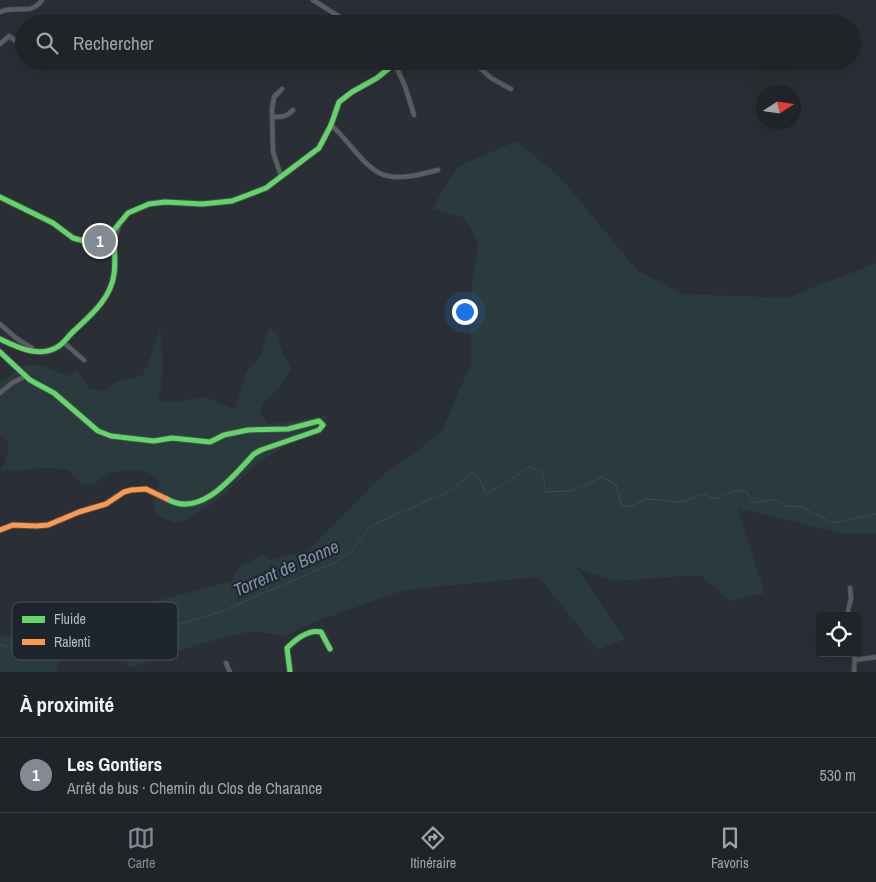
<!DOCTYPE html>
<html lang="fr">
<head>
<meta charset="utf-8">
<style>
  :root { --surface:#202328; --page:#2d2f34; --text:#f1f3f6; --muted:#a2a4a8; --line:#3d4045; --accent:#848a94 }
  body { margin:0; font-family:"Archivo Narrow",sans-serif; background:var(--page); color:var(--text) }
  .controls { position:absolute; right:15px; bottom:15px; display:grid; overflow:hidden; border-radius:5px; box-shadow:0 5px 20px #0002 }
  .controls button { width:45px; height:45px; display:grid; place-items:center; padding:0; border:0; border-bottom:1px solid var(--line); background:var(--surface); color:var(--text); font:25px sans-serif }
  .compass { position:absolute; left:756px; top:85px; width:45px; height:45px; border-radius:50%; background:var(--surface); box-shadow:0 5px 20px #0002; rotate:78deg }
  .you { position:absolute; left:464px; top:311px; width:18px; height:18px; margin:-12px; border:4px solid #fff; border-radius:50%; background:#1a73e8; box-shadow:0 0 0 8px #1a73e833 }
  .badge { display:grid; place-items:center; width:32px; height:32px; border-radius:50%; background:var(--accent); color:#fff; font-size:16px; font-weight:700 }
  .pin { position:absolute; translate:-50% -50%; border:2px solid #fff; box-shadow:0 1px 5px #0006 }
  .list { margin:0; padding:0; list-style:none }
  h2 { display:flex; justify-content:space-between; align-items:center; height:65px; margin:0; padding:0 20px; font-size:21px }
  h2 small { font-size:16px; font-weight:400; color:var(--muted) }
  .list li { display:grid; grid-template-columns:32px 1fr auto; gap:15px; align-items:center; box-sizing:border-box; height:75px; padding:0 20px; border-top:1px solid var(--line) }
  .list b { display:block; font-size:19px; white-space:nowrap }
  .list p { margin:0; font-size:16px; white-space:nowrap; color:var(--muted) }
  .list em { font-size:16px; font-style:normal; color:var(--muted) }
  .icon { flex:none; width:28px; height:28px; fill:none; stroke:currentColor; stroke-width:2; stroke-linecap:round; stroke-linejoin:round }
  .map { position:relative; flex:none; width:876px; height:672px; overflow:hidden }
  .search { position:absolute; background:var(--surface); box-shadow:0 5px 20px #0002; left:15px; right:15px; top:15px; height:55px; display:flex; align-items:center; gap:12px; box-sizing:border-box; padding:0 18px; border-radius:28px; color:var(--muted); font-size:19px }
  .sheet { height:140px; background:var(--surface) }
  nav { display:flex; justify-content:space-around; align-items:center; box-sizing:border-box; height:70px; border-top:1px solid var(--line); background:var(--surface); font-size:14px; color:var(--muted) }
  nav a { display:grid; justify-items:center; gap:2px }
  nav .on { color:var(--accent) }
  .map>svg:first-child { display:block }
</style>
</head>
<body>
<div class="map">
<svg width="876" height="672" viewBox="0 0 876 672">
  <rect width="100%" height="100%" fill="#2a2f36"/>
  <path fill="#2b3a3c" d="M516 141 560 177 638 271 683 294 787 298 876 263V533L844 534 737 508 765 593 730 601 701 575 615 581 577 568 625 639 597 650 539 577 404 590 317 621 284 636 252 631 196 645 128 668 115 612 232 581 238 568 264 554 270 560 308 551 379 478 441 433 471 363 469 309 478 243 465 218 432 209 457 167Z
    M160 327C162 352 166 378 157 401L173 402 205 397 235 409 245 374 262 353 268 330 271 329 278 333C276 346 288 357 291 370 282 381 276 394 264 401L260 412 268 424 328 416 318 427 260 461 221 497 189 519 174 523 154 513V502L159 484 153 475 139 469 107 473 93 486 81 483 69 470 50 468 0 471 6 460 9 444 3 436H0V382C8 379 13 372 20 368 35 359 53 371 67 376L76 370 90 389 105 391C118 375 126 383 143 375L155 345Z
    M0 635 42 639 63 645 56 672H0Z"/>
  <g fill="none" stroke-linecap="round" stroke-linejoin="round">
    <path stroke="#3b485d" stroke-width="1" d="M0 645 43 657 153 632 220 612 336 562 351 552 371 526 451 490 472 473 479 477 486 494 517 476 528 467 542 471 546 492 571 491 602 477 616 485 622 507 632 506 647 499 682 502 703 494 716 499 732 491H746L753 503 775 499 786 506 801 507 833 523 876 514"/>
    <g stroke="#484b51" stroke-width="5.5">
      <path id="street" d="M313 0 351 24
        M0 12C16 5 31 16 42 0
        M0 44 9 36 24 47
        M44 61 52 67
        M472 61 491 78 511 89
        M395 64 405 86 414 115
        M272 117C281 117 287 117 293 110
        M331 125C348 139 366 172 388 176 405 179 422 174 438 170
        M281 176 273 152 272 109 274 97 282 89
        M114 241 119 225
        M0 324 16 338 32 348 33 351
        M63 342 84 360
        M0 393 12 383 26 376
        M847 616 851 598 850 588
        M855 660 876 657
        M226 663 230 672
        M854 672 855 653"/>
    </g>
    <g stroke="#484b51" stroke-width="7">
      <path id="fast" d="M0 197 53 223 73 238 110 248
        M108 237 128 213 149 204 165 202 202 204 232 201 266 188 319 148 331 125 339 102 352 92 377 78 398 61
        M0 339C17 347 40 359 59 346 65 342 69 335 75 330 92 314 111 298 114 274 116 263 114 250 114 239L109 237 106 238 104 243 105 246
        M0 352 30 380 54 393 98 431 111 436 154 441 172 438 210 442 224 435 248 430 288 429 319 421 323 425 319 430 261 450 254 454C233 476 201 519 167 499
        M290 672 287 648C295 640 308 629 321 632L330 649"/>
    </g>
    <g stroke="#484b51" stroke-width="7">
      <path id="slow" d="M0 530 13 525 36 526 48 525 79 512 106 504 124 492 131 490 146 489 167 499"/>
    </g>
    <use href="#street" stroke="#5a5d64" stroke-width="4"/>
    <use href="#fast" stroke="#63d668" stroke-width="5"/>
    <use href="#slow" stroke="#ff974d" stroke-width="5"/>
  </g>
  <g text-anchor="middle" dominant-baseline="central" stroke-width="4" stroke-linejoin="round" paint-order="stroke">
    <g font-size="18" font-style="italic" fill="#8091aa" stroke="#1f252f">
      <text transform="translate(286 568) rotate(-24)">Torrent de Bonne</text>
    </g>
  </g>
  <rect x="12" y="602" width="166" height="58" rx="8" fill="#1f252f" stroke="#4c525c" stroke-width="1"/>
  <rect x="22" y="616" width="23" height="7" fill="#63d668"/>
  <rect x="22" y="639" width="23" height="6" fill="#ff974d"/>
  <g font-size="14" fill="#b5bbc6">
    <text x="54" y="624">Fluide</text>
    <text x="54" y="647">Ralenti</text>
  </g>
</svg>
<div class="controls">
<button><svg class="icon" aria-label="locate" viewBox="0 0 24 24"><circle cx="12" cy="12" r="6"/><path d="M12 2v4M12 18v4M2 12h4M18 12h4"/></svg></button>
</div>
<svg class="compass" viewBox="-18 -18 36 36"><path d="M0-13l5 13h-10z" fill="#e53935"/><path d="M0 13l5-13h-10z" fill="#a2a4a8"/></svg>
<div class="you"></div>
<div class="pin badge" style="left:100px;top:241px">1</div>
<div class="search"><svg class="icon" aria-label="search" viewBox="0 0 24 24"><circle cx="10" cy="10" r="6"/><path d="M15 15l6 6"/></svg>Rechercher</div>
</div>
<section class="sheet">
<h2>À proximité<small></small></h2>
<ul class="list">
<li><span class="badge">1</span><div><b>Les Gontiers</b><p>Arrêt de bus · Chemin du Clos de Charance</p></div><em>530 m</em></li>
</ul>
</section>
<nav>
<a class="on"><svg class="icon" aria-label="map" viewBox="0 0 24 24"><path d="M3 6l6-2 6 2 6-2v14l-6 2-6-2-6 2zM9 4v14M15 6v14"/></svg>Carte</a>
<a><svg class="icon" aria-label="directions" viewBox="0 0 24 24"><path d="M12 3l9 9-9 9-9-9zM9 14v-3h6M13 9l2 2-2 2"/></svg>Itinéraire</a>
<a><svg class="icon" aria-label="saved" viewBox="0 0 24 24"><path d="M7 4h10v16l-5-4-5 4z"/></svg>Favoris</a>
</nav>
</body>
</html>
